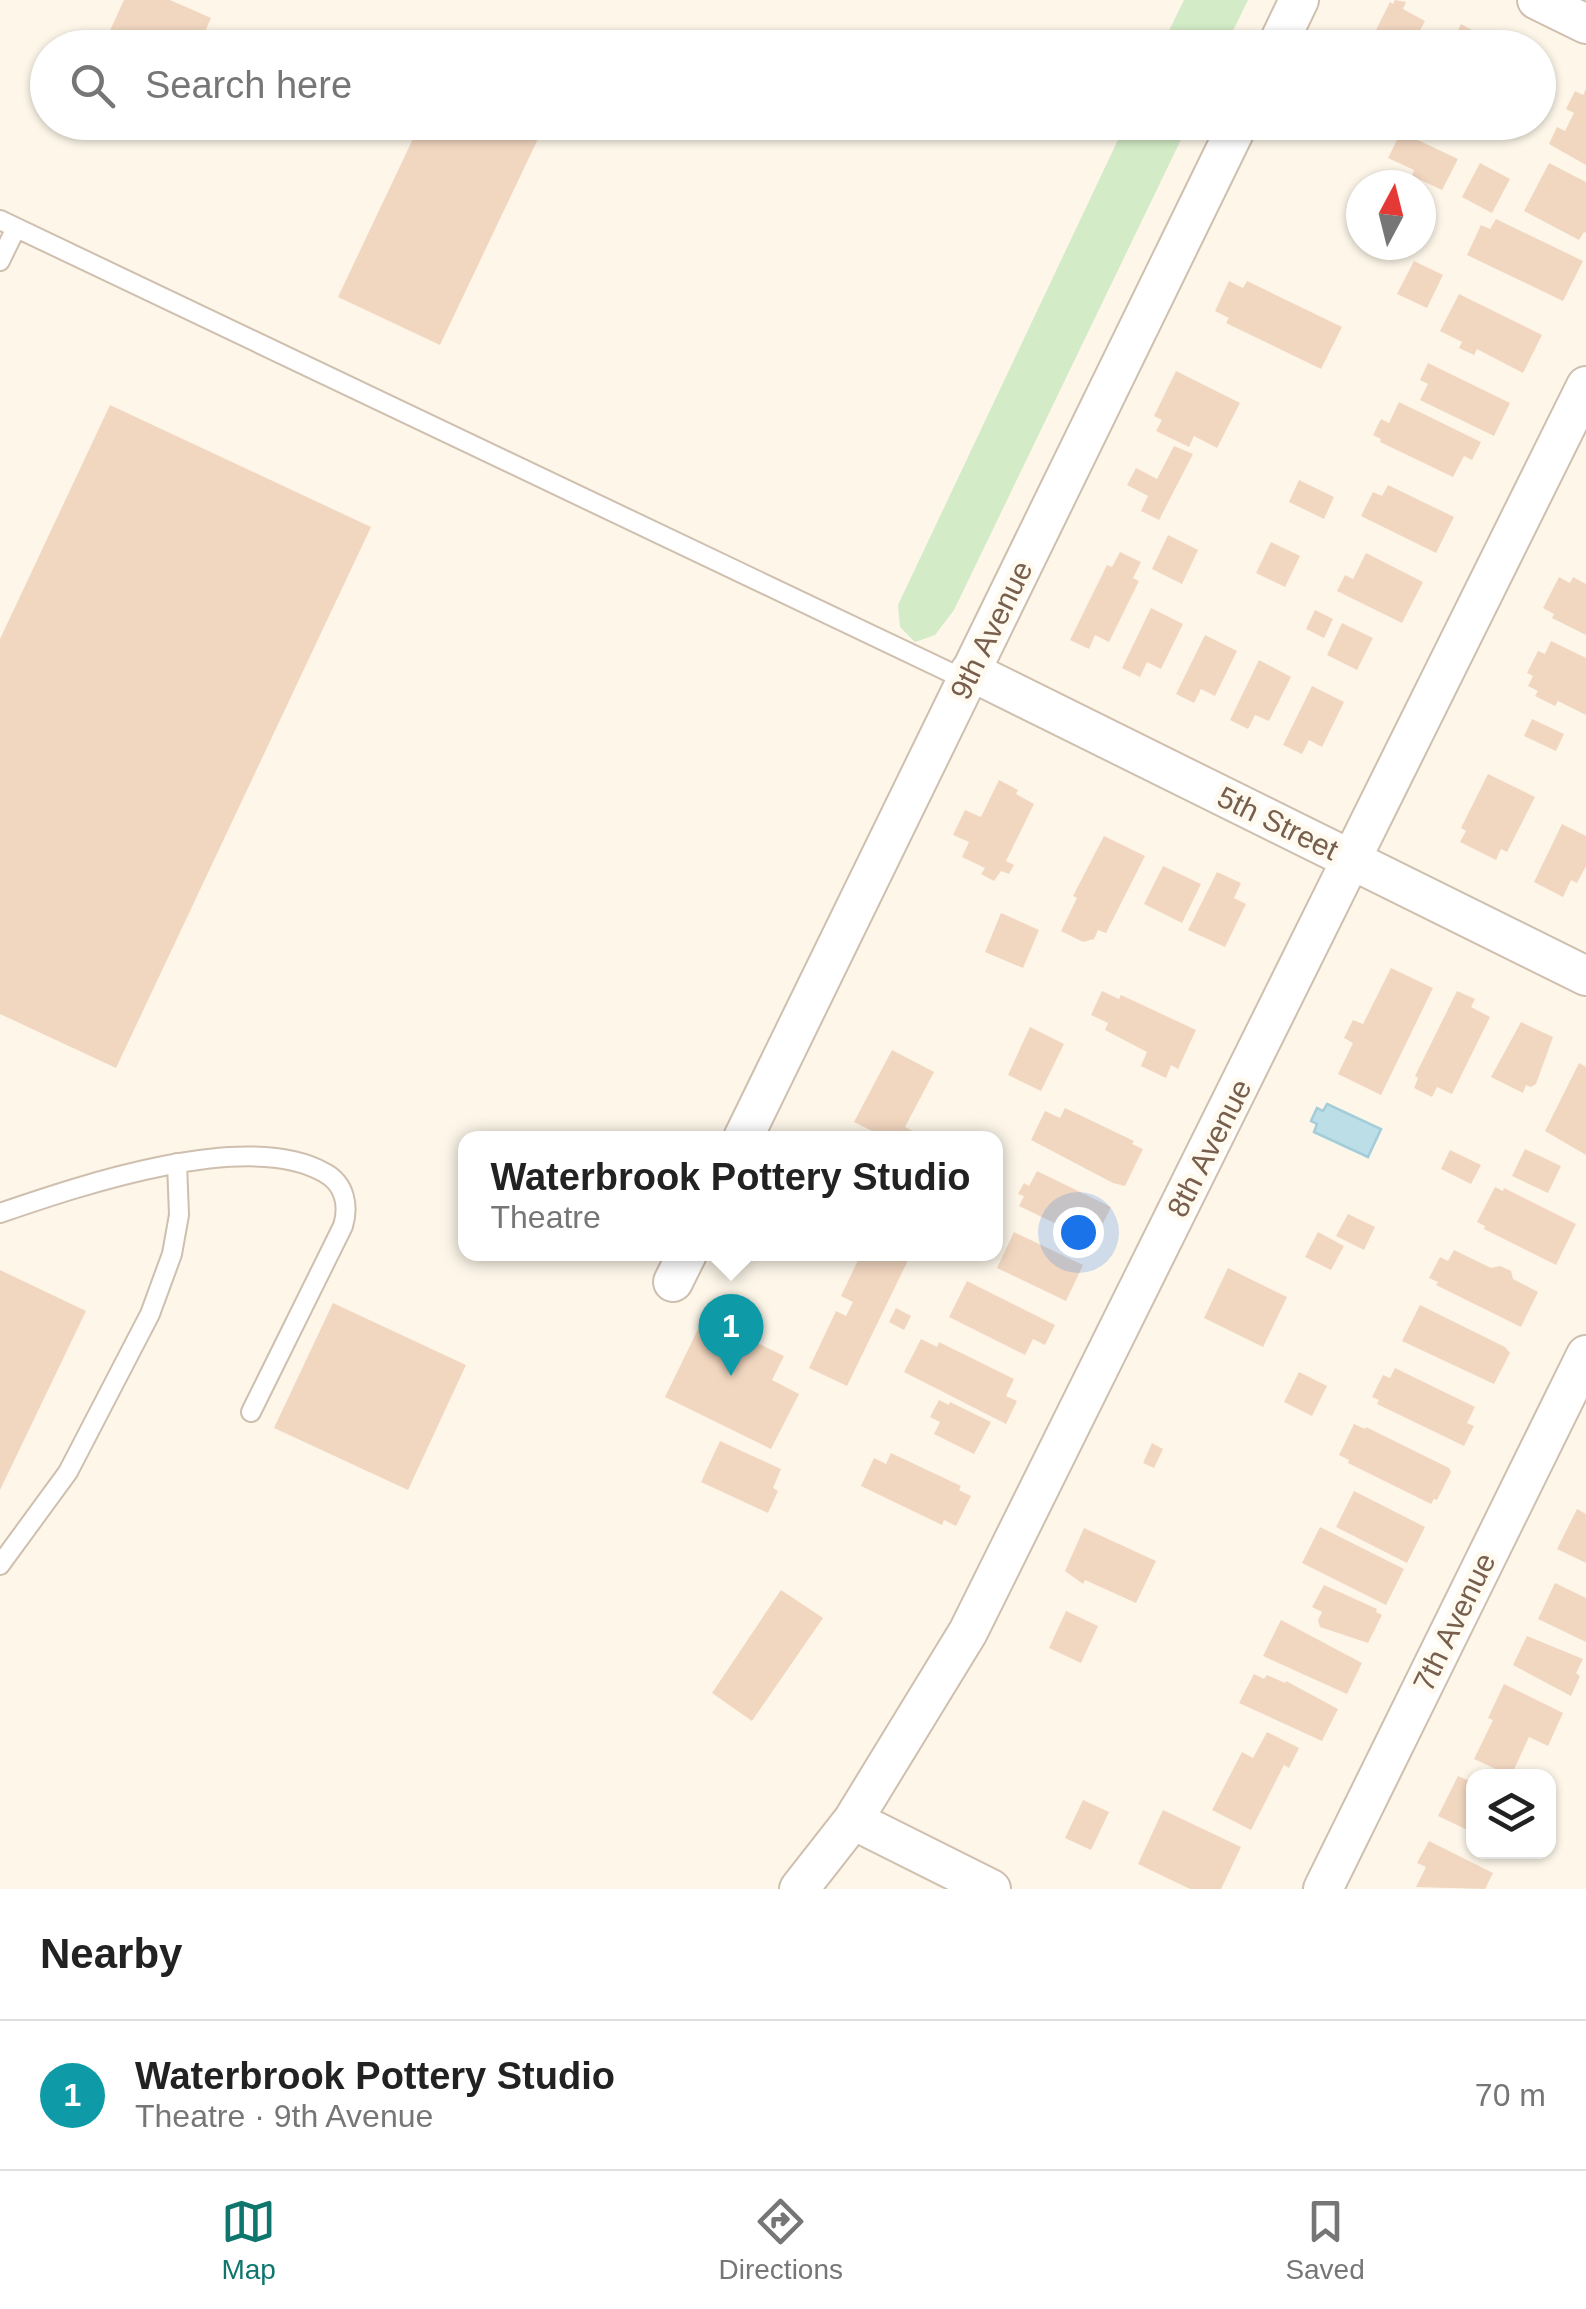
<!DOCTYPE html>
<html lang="en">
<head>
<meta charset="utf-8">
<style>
  :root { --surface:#fff; --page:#f6f6f6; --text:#222; --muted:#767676; --line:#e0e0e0; --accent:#0f766e }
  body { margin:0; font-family:Arial,sans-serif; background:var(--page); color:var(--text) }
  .controls { position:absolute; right:30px; bottom:30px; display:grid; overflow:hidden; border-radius:20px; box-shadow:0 2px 8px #0004 }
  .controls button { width:90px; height:90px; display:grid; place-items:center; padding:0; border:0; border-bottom:2px solid var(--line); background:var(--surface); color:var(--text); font:50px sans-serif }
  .compass { position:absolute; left:1346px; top:170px; width:90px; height:90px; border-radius:50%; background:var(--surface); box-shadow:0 2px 8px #0004; rotate:7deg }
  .you { position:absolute; left:1078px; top:1232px; width:35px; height:35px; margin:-25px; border:8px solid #fff; border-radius:50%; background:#1a73e8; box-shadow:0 0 0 15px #1a73e833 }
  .badge { display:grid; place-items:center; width:65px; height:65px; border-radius:50%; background:var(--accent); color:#fff; font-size:32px; font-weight:700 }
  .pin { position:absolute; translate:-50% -82px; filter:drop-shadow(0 2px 5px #0008) }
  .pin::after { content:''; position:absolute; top:52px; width:35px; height:30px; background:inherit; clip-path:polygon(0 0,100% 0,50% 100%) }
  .popup { position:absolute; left:458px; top:1131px; width:545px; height:130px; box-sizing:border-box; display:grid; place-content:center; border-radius:20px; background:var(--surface); filter:drop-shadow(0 2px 8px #0005); font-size:32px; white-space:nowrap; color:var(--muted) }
  .popup b { font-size:38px; color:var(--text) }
  .popup::after { content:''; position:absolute; left:50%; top:100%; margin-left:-20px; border:20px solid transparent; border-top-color:var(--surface) }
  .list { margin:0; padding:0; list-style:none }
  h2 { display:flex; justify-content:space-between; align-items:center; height:130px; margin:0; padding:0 40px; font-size:42px }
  h2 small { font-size:32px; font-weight:400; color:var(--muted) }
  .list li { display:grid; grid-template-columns:65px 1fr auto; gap:30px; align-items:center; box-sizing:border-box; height:150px; padding:0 40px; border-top:2px solid var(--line) }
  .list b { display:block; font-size:38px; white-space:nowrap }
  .list p { margin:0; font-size:32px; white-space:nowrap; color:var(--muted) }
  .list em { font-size:32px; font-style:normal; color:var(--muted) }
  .icon { flex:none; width:55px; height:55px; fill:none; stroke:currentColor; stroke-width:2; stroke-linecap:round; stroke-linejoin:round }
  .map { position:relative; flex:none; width:1586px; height:1889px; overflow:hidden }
  .search { position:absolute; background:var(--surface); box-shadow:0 2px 8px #0004; left:30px; right:30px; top:30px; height:110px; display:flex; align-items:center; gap:25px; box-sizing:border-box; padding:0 35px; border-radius:55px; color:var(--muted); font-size:38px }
  .sheet { height:280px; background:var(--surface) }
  nav { display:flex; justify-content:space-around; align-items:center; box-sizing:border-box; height:140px; border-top:2px solid var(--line); background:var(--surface); font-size:28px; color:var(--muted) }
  nav a { display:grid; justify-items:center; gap:5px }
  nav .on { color:var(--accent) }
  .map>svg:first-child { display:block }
</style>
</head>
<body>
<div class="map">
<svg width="1586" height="1889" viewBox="0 0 1586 1889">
  <rect width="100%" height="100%" fill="#fdf6e9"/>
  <path fill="#d3ebc6" d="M1184 0H1248L1225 47H1161Z
    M1126 123H1189L954 610 935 635 915 642 900 627 898 605Z"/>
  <path fill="#bcdee7" stroke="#a2cdd9" stroke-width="2.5" d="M1327 1104 1381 1129 1368 1157 1314 1132 1317 1124 1311 1121 1317 1108 1323 1111Z"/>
  <path fill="#f2d7c0" d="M124 0H170L211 18 198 48H102Z
    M1395 0 1406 2 1403 9 1425 21 1411 48H1378L1381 43 1372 38 1390 2 1393 4Z
    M1461 24 1497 44 1495 48H1449Z
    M1586 89V165L1549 144 1557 127 1565 131 1574 113 1566 109 1575 91 1583 95Z
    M421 122H546L440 345 338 297Z
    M1330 122H1371L1363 139Z
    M1401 132 1458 159 1442 190 1412 176 1414 170 1388 158Z
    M1480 163 1510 179 1492 213 1462 197Z
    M1549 163 1586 182V233L1584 232 1579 240 1524 211Z
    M1496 219 1583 261 1563 301 1467 255 1481 225 1490 229Z
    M1414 261 1443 275 1427 308 1397 294Z
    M1229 281 1243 288 1247 281 1342 327 1321 369 1226 323 1229 318 1215 311Z
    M1459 294 1542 335 1523 373 1477 349 1474 355 1459 348 1462 342 1440 331Z
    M1428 363 1510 403 1494 436 1420 400 1428 384 1420 380Z
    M1176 371 1240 403 1217 448 1194 436 1189 447 1156 431 1162 420 1154 416Z
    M1399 402 1481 442 1472 460 1464 456 1453 477 1380 442 1381 439 1373 435 1381 419 1389 423Z
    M110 405 371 527 116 1068 0 1014V639Z
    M1174 446 1193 454 1159 520 1141 511 1148 496 1127 485 1136 468 1157 479Z
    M1299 480 1334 497 1324 519 1289 502Z
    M1388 485 1454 517 1436 553 1361 516 1373 492 1382 496Z
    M1168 535 1198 550 1182 584 1152 569Z
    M1271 542 1300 556 1285 587 1256 573Z
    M1120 552 1141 562 1133 578 1139 581 1109 642 1095 635 1089 649 1070 640 1107 565 1112 567Z
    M1366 553 1423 582 1402 623 1337 591 1345 575 1353 579Z
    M1559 577 1570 583 1573 577 1586 584V635L1552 618 1554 614 1543 608Z
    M1151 608 1183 624 1161 669 1147 662 1140 677 1122 668Z
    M1315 610 1333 619 1324 638 1306 629Z
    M1342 623 1373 638 1357 670 1327 655Z
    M1205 635 1237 651 1215 696 1201 689 1194 703 1176 694Z
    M1551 641 1586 658V715L1558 701 1555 706 1535 696 1538 691 1528 686 1533 676 1527 673 1538 651 1545 654Z
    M1259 660 1291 677 1269 721 1255 715 1248 729 1230 720Z
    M1312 686 1344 702 1322 747 1309 740 1302 754 1283 745Z
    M1532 719 1564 734 1556 751 1524 736Z
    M1488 774 1535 797 1507 852 1501 849 1496 860 1460 842 1466 831 1461 828Z
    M999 780 1018 790 1016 794 1034 804 1006 861 1014 865 1009 874 1001 871 994 881 981 874 985 868 962 857 969 842 953 835 965 810 981 817Z
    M1562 824 1586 836V866L1577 883 1571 880 1563 897 1534 882Z
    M1104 836 1145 856 1106 933 1098 930 1094 939 1083 942 1061 931 1077 898 1073 896Z
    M1163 866 1201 884 1182 923 1144 904Z
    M1217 872 1241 883 1234 898 1246 904 1225 947 1188 930Z
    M1001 913 1039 930 1023 968 985 952Z
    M1391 968 1433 988 1381 1095 1338 1074 1353 1043 1344 1038 1353 1020 1363 1024Z
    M1102 991 1119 999 1121 995 1196 1030 1178 1069 1171 1065 1166 1078 1141 1066 1147 1052 1105 1030 1108 1023 1091 1015Z
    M1457 991 1475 999 1471 1007 1490 1017 1452 1094 1437 1087 1432 1097 1414 1088 1418 1078 1415 1076Z
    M1521 1022 1553 1037 1536 1084 1531 1087 1526 1085 1523 1093 1491 1077Z
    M1030 1027 1064 1044 1041 1091 1008 1075Z
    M892 1050 934 1072 905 1127 917 1133 914 1138H886L854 1122Z
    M1579 1063 1586 1067V1155L1545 1131Z
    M1065 1108 1134 1141 1132 1144 1143 1149 1125 1186 1113 1183 1031 1140 1045 1111 1060 1118Z
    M1525 1149 1561 1166 1548 1193 1512 1176Z
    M1450 1150 1481 1165 1471 1184 1441 1169Z
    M1037 1171 1111 1207 1094 1242 1019 1206 1024 1196 1018 1194 1024 1183 1029 1186Z
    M1495 1187 1503 1191 1504 1188 1576 1224 1556 1265 1484 1229 1485 1226 1477 1222Z
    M1348 1214 1375 1227 1364 1250 1336 1236Z
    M1014 1232 1083 1265 1066 1301 997 1268Z
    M1318 1232 1344 1246 1331 1270 1305 1257Z
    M1454 1250 1491 1268 1500 1266 1511 1271 1513 1279 1538 1292 1521 1327 1436 1285 1438 1282 1429 1278 1440 1257 1448 1261Z
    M861 1254H911L847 1386 809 1368 836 1311 846 1316 853 1302 841 1296Z
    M1228 1268 1287 1297 1263 1347 1204 1318Z
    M0 1270 86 1311 0 1490Z
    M967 1281 1055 1325 1045 1345 1033 1339 1025 1355 949 1317Z
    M333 1303 466 1365 408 1490 274 1428Z
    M1420 1305 1505 1347 1510 1353 1494 1384 1402 1341Z
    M896 1308 911 1316 904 1330 889 1322Z
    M704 1317 784 1356 772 1380 799 1394 771 1449 665 1397Z
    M921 1339 937 1347 939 1342 1014 1379 1006 1396 1017 1401 1006 1424 904 1372Z
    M1395 1368 1475 1407 1467 1423 1474 1426 1464 1446 1377 1404 1379 1400 1372 1397 1383 1375 1390 1378Z
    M1299 1372 1327 1386 1312 1416 1284 1402Z
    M939 1400 949 1405 950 1402 991 1422 974 1454 934 1434 940 1422 930 1417Z
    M1354 1424 1365 1429 1366 1427 1449 1468 1451 1472 1437 1500 1434 1499 1431 1504 1348 1463 1349 1460 1339 1455Z
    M720 1441 781 1469 773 1488 778 1491 768 1513 701 1482Z
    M1152 1443 1163 1449 1154 1468 1143 1463Z
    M891 1453 961 1486 959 1490 971 1496 956 1526 944 1520 942 1525 861 1486 874 1458 886 1464Z
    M1354 1491 1425 1527 1407 1563 1336 1527Z
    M1577 1509 1586 1514V1563L1557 1549Z
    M1320 1527 1404 1569 1386 1605 1302 1563Z
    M1084 1528 1156 1561 1136 1603 1085 1580 1083 1584 1065 1571Z
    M1555 1583 1586 1598V1642L1538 1619Z
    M1324 1585 1377 1609 1376 1612 1382 1615 1368 1643 1320 1627 1318 1620 1322 1612 1312 1607Z
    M781 1590 823 1618 752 1721 712 1693Z
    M1066 1611 1098 1626 1081 1663 1049 1648Z
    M1281 1620 1362 1663 1347 1694 1263 1656Z
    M1527 1636 1583 1659 1576 1673 1580 1676 1571 1696 1513 1665Z
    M1254 1674 1264 1679 1267 1675 1285 1683 1286 1681 1338 1709 1322 1741 1239 1703Z
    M1504 1684 1563 1713 1548 1746 1529 1737 1511 1776 1474 1759 1493 1720 1488 1718Z
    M1267 1732 1299 1748 1289 1768 1284 1765 1251 1830 1212 1810 1242 1752 1253 1758Z
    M1458 1776 1474 1783V1833L1438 1816Z
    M1083 1800 1109 1812 1091 1850 1065 1838Z
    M1163 1810 1241 1847 1221 1889H1190L1138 1864Z
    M1429 1841 1493 1873 1485 1889 1416 1887 1426 1867 1417 1863Z"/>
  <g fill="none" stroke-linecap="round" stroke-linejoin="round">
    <g stroke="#cfbfae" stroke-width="22">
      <path id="lane" d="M0 220 966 680
        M0 261 16 228
        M0 1213C79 1186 248 1128 325 1173 345 1184 349 1206 343 1226L251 1412
        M0 1565 68 1472 150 1314 172 1254 179 1215 177 1163"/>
    </g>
    <g stroke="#cfbfae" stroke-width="42">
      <path id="street" d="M1537 0 1586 24
        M1276 48 1299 0
        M970 671 1586 976
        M743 1138 1239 122
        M673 1282 687 1254
        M853 1820 991 1889
        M799 1889 853 1820 968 1632 1586 386
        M1323 1889 1586 1355"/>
    </g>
    <use href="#lane" stroke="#fff" stroke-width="18"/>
    <use href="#street" stroke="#fff" stroke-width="38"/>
  </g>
  <g text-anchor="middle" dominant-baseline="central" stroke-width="10" stroke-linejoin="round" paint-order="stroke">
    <g font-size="30" fill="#785e4c" stroke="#fffaef">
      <text transform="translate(991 630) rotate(-64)">9th Avenue</text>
      <text transform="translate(1278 823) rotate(26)">5th Street</text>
      <text transform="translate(1209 1148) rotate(-63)">8th Avenue</text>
      <text transform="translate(1454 1622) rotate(-64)">7th Avenue</text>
    </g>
  </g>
</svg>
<div class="controls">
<button><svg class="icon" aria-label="layers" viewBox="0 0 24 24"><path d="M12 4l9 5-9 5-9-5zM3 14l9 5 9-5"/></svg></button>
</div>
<svg class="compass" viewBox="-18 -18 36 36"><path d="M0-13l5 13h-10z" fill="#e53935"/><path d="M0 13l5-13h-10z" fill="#767676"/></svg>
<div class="you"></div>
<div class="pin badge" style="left:731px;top:1376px;background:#0f9aa8">1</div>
<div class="popup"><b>Waterbrook Pottery Studio</b>Theatre</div>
<div class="search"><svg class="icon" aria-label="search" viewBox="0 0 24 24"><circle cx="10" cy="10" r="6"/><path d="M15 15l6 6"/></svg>Search here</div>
</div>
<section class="sheet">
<h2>Nearby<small></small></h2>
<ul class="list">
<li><span class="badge" style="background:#0f9aa8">1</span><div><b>Waterbrook Pottery Studio</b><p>Theatre · 9th Avenue</p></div><em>70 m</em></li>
</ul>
</section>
<nav>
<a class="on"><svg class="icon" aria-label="map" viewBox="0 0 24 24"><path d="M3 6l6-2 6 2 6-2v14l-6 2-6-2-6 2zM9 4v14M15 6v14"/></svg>Map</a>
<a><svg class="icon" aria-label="directions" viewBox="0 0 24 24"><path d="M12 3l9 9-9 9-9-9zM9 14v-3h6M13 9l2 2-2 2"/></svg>Directions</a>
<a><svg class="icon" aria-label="saved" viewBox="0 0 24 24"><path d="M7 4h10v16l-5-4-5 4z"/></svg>Saved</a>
</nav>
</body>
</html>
